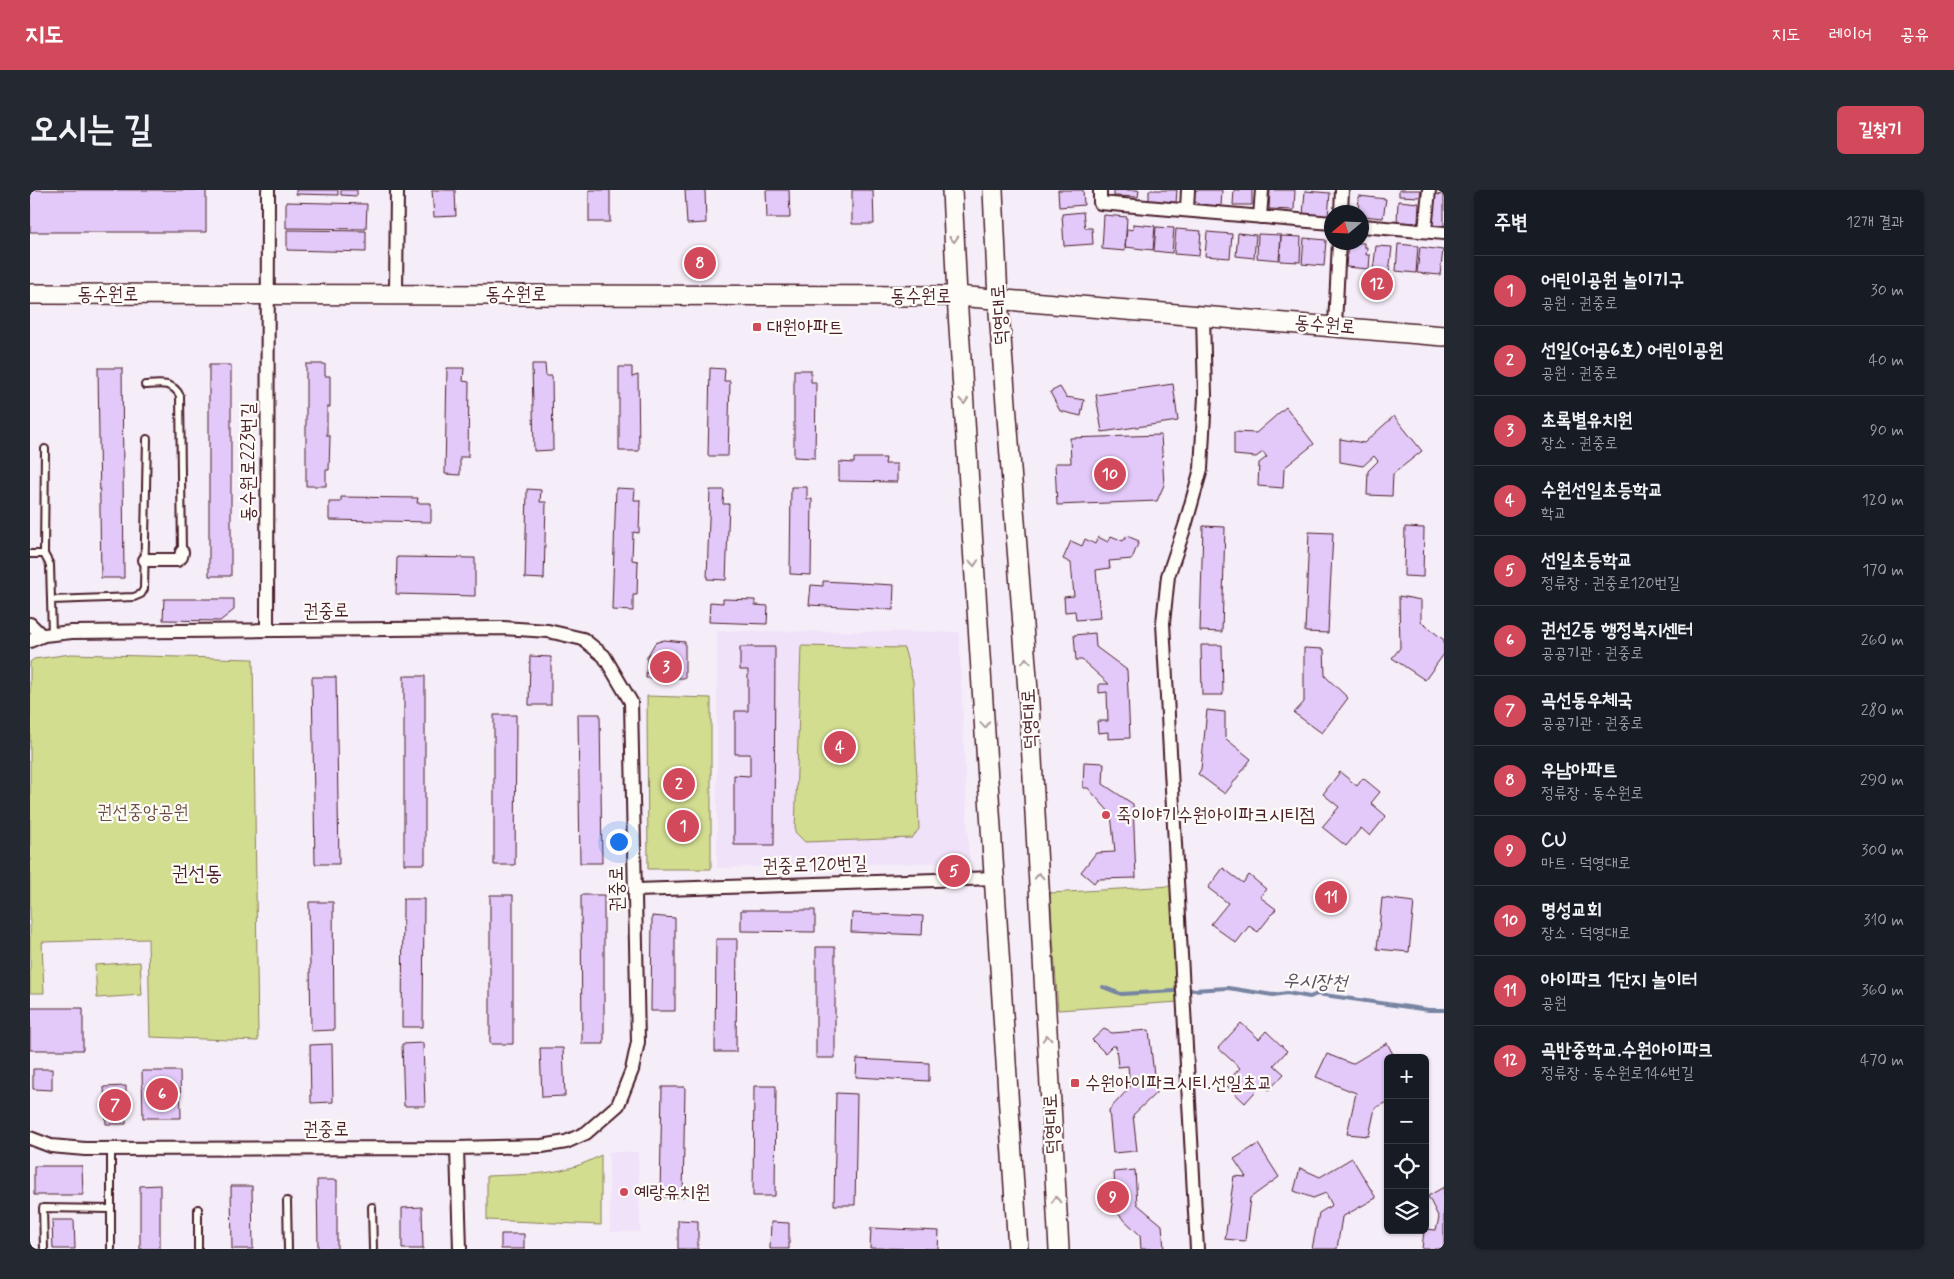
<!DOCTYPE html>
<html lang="ko">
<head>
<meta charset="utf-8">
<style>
  :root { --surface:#171b24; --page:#242831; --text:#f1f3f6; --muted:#9ea1a6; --line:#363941; --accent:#d1495b }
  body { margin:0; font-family:Mynerve,"Poor Story",sans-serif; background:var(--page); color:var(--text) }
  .controls { position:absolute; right:15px; bottom:15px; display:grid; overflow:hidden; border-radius:8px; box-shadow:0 1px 4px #0004 }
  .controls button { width:45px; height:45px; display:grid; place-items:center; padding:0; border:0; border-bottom:1px solid var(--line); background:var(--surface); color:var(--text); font:25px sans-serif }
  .compass { position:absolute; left:1294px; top:15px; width:45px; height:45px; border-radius:50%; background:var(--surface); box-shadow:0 1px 4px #0004; rotate:251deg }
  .you { position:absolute; left:588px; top:651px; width:18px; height:18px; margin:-12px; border:4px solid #fff; border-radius:50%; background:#1a73e8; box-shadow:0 0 0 8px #1a73e833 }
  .badge { display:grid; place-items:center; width:32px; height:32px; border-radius:50%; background:var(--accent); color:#fff; font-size:16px; font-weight:700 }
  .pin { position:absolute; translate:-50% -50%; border:2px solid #fff; box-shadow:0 1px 5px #0006 }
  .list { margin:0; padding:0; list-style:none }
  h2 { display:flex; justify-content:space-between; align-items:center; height:65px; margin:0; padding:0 20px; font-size:21px }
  h2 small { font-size:16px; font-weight:400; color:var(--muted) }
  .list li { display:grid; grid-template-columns:32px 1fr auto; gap:15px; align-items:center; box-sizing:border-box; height:70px; padding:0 20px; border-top:1px solid var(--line) }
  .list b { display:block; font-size:19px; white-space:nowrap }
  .list p { margin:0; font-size:16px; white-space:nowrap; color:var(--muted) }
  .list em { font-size:16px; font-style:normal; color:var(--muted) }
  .icon { flex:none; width:28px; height:28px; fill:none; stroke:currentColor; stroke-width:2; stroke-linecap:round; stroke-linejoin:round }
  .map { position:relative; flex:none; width:1414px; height:1059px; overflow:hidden; border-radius:8px }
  header { display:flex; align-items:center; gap:30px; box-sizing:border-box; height:70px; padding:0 25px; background:var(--accent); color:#fff }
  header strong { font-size:24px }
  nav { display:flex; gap:28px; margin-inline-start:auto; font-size:18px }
  .intro { display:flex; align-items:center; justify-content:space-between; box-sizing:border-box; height:120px; padding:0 30px }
  h1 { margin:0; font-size:35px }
  .button { padding:12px 22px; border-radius:8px; background:var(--accent); color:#fff; font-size:18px; font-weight:700 }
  main { display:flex; gap:30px; padding:0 30px }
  aside { flex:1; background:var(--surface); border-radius:8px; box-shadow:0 1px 4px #0004 }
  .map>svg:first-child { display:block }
</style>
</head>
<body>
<header>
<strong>지도</strong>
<nav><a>지도</a><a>레이어</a><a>공유</a></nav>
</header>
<div class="intro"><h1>오시는 길</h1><a class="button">길찾기</a></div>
<main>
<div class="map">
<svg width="1414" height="1059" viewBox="0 0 1414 1059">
  <rect width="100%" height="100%" fill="#f5edf8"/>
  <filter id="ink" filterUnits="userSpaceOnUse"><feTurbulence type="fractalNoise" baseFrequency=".02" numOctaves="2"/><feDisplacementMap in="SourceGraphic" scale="10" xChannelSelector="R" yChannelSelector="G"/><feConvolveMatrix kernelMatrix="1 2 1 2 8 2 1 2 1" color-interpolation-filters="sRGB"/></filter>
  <g filter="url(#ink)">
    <path fill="#f0e2f8" d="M687 441 929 442 939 672 687 678Z
      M579 962H608L610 1042H580Z"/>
    <path fill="#d2dd90" stroke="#8e7e5e" d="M771 456 874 458 883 491 889 639 882 648 775 652 765 642Z
      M41 464 223 469 228 851 120 847 118 749 12 752 14 803H0V472L4 469Z
      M617 506 681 508V679H618Z
      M1141 696 1149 812 1028 820 1020 703Z
      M110 772 112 805 67 808 65 775Z
      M571 965V1035L457 1030V986C499 984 534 986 571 965Z"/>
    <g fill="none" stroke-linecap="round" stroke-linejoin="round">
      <path stroke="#7784a2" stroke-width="4" d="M1073 797 1091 804 1198 798 1243 805 1257 803 1280 807 1287 804 1399 820H1414"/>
    </g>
    <path fill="#e3c9f9" stroke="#4a1f2b" d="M0 0H176V42H0Z
      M266 0H308V5L266 4Z
      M311 0H327V6L311 5Z
      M402 0H425L426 26 404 27Z
      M559 0H580V32H559Z
      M655 0H675L676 33 657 34Z
      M736 0H759L760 28H737Z
      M822 0H843L844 34H822Z
      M1028 0H1053L1054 15 1029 17Z
      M1084 0H1109L1108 7 1084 6Z
      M1119 0H1147L1146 13 1119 11Z
      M1165 0H1192L1191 16 1170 15 1164 11Z
      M1204 0H1222V15H1203Z
      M1240 0H1265L1264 20 1239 19Z
      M1369 0H1391L1390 7 1369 6Z
      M1275 1 1300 3 1298 27 1273 25Z
      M1403 4 1414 5V36L1400 35Z
      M1329 6 1356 9 1353 28 1332 26V22H1328Z
      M1368 11 1389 13 1388 33 1367 32Z
      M256 12 337 14 336 39 256 38Z
      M1053 22 1055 38H1062L1063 54 1034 56 1032 24Z
      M1074 25 1097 27 1095 61 1072 59Z
      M1103 34 1125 36 1123 60 1095 57 1097 39 1103 40Z
      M1126 37 1144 38 1142 63 1124 61Z
      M1146 39 1171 41 1169 66 1144 64Z
      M257 40 336 41V62L257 60Z
      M1177 42 1202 44 1200 68 1175 66Z
      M1208 43 1226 45 1224 68 1206 66Z
      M1228 44 1251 45 1249 70 1227 68Z
      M1251 46 1271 47 1270 72 1250 71Z
      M1274 48 1296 50 1294 76 1272 74Z
      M1318 52 1334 53V57H1337L1336 65H1340L1339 79 1316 77Z
      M1368 54 1388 56 1386 83 1366 81Z
      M1346 56 1362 57 1359 83 1343 81Z
      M1390 57 1413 60 1410 85 1387 83Z
      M276 174H295V186H300V217H297V246H300L299 280H296V296H276Z
      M502 174H515L516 186H522L523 260 504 261Z
      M179 175H201V386H179Z
      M589 177H602V187L608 185 609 261H589Z
      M68 178H92L94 388H71Z
      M417 178H434L433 191 439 192 438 267H430V285L415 284Z
      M680 178 695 179 694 191H700L698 266H678Z
      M764 180H781V192H786L785 268 764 267Z
      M1143 194 1148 231 1072 242 1066 205Z
      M1030 197 1036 207 1054 210 1051 226 1030 221 1020 202Z
      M1256 217 1284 254 1254 278 1253 298 1228 296 1229 273 1237 267 1233 262 1226 267 1204 265V242L1226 243Z
      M1364 226 1392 261 1363 284 1362 306 1337 305 1338 281 1348 271 1344 266 1333 276 1310 272V249L1334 253Z
      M1131 245 1134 295 1127 311 1027 315 1025 273H1041L1040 248Z
      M824 268H856L855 274H867V292L809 291V272L824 273Z
      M761 297H777V309H782L781 385 760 384Z
      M586 298 605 299 604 310H610L609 343 603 342 602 370 608 371 607 405H603V421L582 420Z
      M497 299 511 300 510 312H516L514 389 495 388Z
      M680 300H694L693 314H699L696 390 677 389Z
      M311 307 388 308 387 313H401V332L299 330V312H311Z
      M1173 336 1195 337 1192 442 1170 441Z
      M1375 337 1394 338 1393 387 1374 386Z
      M1279 342 1303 343 1298 443 1275 442Z
      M1081 346 1093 351 1097 346 1109 351 1102 369 1079 371 1080 378 1066 380 1070 428 1046 430 1045 421 1035 422 1034 407 1044 406 1041 373 1033 369 1041 351 1052 356 1055 349 1065 354 1068 347 1078 352Z
      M367 367 445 368V406L366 404Z
      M793 391 864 395 863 420 779 415 781 395 793 396Z
      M1369 406 1391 410V432L1414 450V464L1395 490 1362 468 1370 458Z
      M134 409H204V420L190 431 133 430Z
      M693 409 725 410V415L738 416 737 434 679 432 680 412 693 413Z
      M1065 443 1066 457 1097 480 1100 548 1078 549V542L1068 543 1067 531H1078L1077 502 1069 503V494H1079L1052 470H1046L1044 445Z
      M634 450 655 452V488H616L617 467 625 453Z
      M1171 455H1192L1193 505H1172Z
      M710 457H745L744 655H704V585L720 586V564H705V521H718V480H710Z
      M1274 458 1294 459 1295 486 1318 508 1292 543 1264 523 1274 512Z
      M500 466 521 467V515H499Z
      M374 486H395V674H374Z
      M282 487H306L309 674H285Z
      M1177 520 1195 522V548L1221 569 1195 604 1168 584 1171 579Z
      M548 524H570L572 673H550Z
      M464 525H486L485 675H464Z
      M1054 572 1074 573 1073 594 1103 614 1106 688 1067 689 1064 693 1051 682 1066 663 1085 662 1081 624 1058 598H1053Z
      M1310 582 1327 596 1333 588 1350 602 1341 613 1356 626 1340 646 1331 638 1316 656 1292 637 1309 617 1293 604Z
      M1193 678 1213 693 1219 685 1236 699 1230 707 1246 719 1228 742 1219 736 1206 753 1181 734 1198 713 1178 698Z
      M460 705H483V854H460Z
      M551 705H574V854H552Z
      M1352 708 1384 712 1379 762 1347 759Z
      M373 709H394L393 837H372Z
      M279 712H303L304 840 281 841Z
      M711 720H785V742L711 741Z
      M822 723 893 726 892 745 821 742Z
      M622 726 645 728V821H621Z
      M686 749H707L706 862H685Z
      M786 757H805V868H786Z
      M0 818H53V860H0Z
      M1211 833 1229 849 1236 841 1257 861 1244 875 1254 884 1239 900 1232 894 1215 913 1195 894 1210 878 1188 858Z
      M1074 839 1082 843 1119 840 1126 903 1103 925 1107 961 1083 963 1079 920 1100 897 1098 876 1088 877 1086 856H1082L1075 863 1062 850Z
      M393 853 395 916H374L372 854Z
      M1357 853 1365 868H1358V912L1345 918 1339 946 1317 944 1326 903 1286 887 1297 864 1322 874Z
      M302 854 303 912 281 913 280 855Z
      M510 858H533L535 906 512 907Z
      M827 869 899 873V891L826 887Z
      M3 879H22V900L3 899Z
      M112 881H150L151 928H113Z
      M96 896V934H76L74 897Z
      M724 896H746L745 1006H723Z
      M632 897H655L653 1007H630Z
      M806 903 827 904 825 1015H804Z
      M1228 954 1249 987 1220 1008 1215 1051 1195 1049 1204 986 1216 987 1204 969Z
      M1322 968 1346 1008 1312 1027 1307 1059H1282L1289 1023 1302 1015 1296 1003 1283 1008 1264 1001 1270 978 1290 987Z
      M4 976H52L53 1005H4Z
      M1105 980 1107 1014 1132 1035 1134 1059H1111L1110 1045 1086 1022 1084 982Z
      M287 990H307V1059H288Z
      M130 995V1059H110V996Z
      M201 996H222L223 1059H202Z
      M1414 997V1059H1392L1394 1040 1395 1039 1406 1040 1409 1028 1398 1006Z
      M392 1017 393 1059H372V1018Z
      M22 1030H44L45 1059H23Z
      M648 1030 668 1031V1059H648Z
      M741 1032 759 1033V1059H740Z
      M841 1038 909 1041 908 1059 840 1058Z
      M471 1044H494V1059H471Z"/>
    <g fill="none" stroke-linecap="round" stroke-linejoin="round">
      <g stroke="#4a1f2b" stroke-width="10">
        <path id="lane" d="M115 195C129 194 143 191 150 206L152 362
          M15 259 14 364 20 375 22 444
          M0 364H14
          M21 410 104 407 111 404 114 399 117 249
          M81 958V1059
          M257 1011 258 1059
          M342 1017 343 1059
          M168 1019V1059
          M14 1059 13 1018 80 1019"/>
      </g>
      <g stroke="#4a1f2b" stroke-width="16">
        <path id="street" d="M1070 0V13L1302 33
          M1157 20 1158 0
          M1311 22 1312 0
          M1230 27 1232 0
          M1332 36 1414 43
          M1395 41 1399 0
          M366 103 367 0
          M1305 136 1309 52
          M115 370H147L151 367 152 362
          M0 434 12 446
          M237 440 238 0
          M0 451 14 445 42 442 473 438 518 441 553 449 574 466 601 512 608 852 602 880 588 915 556 943 536 952 512 956 427 958 55 959 21 956 0 948
          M606 700 965 688
          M427 958 430 1059
          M1167 1059 1133 433 1138 386 1155 336 1171 279 1175 206 1173 125"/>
      </g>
      <g stroke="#4a1f2b" stroke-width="22">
        <path id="secondary" d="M922 0 927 106 988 1059
          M963 0 968 109 999 514 1029 1059
          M0 104 927 106 1414 146"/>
      </g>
      <use href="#lane" stroke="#fdfcf7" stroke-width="6"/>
      <use href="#street" stroke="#fdfcf7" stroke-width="12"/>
      <use href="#secondary" stroke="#fdfcf7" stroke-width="19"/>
    </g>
    <defs><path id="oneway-chevron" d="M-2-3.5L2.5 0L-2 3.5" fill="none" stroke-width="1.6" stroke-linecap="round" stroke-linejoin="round" transform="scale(1.25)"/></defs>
    <g stroke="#ac999b">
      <use href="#oneway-chevron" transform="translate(924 49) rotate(87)"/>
      <use href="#oneway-chevron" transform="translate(934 211) rotate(86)"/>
      <use href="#oneway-chevron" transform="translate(944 373) rotate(86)"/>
      <use href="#oneway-chevron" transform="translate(996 471) rotate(-94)"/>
      <use href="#oneway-chevron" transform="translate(955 535) rotate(86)"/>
      <use href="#oneway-chevron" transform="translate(1009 686) rotate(-93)"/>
      <use href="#oneway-chevron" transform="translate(1017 848) rotate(-93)"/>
      <use href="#oneway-chevron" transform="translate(1026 1010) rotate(-93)"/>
    </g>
  </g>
  <g fill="#d1495b" stroke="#fdfcf7" stroke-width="2">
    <rect x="722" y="132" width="10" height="10" rx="2.5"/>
    <circle cx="1076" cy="625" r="5"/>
    <rect x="1040" y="888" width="10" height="10" rx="2.5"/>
    <circle cx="594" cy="1002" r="5"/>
  </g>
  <g text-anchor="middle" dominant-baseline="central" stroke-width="4.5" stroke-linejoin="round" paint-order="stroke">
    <g font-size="19" fill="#4a1f2b" stroke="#fdfcf7">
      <text x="78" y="104">동수원로</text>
      <text x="486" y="104">동수원로</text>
      <text x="891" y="106">동수원로</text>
      <text transform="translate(970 125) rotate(-94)">덕영대로</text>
      <text transform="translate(1295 135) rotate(5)">동수원로</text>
      <text transform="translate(218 272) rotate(-90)">동수원로223번길</text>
      <text transform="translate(296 421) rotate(-1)">권중로</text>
      <text transform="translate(1000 529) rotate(-93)">덕영대로</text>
      <text transform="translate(785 675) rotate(-2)">권중로120번길</text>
      <text transform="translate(587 699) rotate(-91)">권중로</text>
      <text transform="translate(1022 934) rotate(-93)">덕영대로</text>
      <text x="296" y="939">권중로</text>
    </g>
    <g font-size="19" fill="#4a1f2b" stroke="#fdfcf7" text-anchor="start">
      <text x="737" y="137">대원아파트</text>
      <text x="1086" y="625">죽이야기수원아이파크시티점</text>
      <text x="1055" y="893">수원아이파크시티.선일초교</text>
      <text x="604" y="1002">예랑유치원</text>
    </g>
    <g font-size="19" fill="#6c4e44" stroke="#fdfcf7">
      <text x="113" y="622">권선중앙공원</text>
    </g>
    <g font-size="20" font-style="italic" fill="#605267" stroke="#fdfcf7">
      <text transform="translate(1285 792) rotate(3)">우시장천</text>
    </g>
    <g font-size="21" fill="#4a1f2b" stroke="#fdfcf7">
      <text x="167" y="684">권선동</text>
    </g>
  </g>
</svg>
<div class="controls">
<button>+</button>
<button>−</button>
<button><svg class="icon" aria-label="locate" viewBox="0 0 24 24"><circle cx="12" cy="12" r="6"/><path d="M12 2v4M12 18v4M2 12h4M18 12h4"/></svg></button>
<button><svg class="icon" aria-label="layers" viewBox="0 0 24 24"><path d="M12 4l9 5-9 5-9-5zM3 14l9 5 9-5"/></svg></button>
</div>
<svg class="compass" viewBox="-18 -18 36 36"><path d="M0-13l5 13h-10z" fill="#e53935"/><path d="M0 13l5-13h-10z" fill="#9ea1a6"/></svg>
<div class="you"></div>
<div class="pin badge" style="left:653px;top:636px">1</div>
<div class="pin badge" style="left:649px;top:594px">2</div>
<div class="pin badge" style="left:636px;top:477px">3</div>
<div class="pin badge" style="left:810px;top:557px">4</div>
<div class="pin badge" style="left:924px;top:681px">5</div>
<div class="pin badge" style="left:132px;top:904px">6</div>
<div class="pin badge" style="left:85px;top:915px">7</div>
<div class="pin badge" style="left:670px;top:73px">8</div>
<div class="pin badge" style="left:1083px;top:1007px">9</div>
<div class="pin badge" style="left:1080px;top:284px">10</div>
<div class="pin badge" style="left:1301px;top:707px">11</div>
<div class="pin badge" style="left:1347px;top:94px">12</div>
</div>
<aside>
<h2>주변<small>12개 결과</small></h2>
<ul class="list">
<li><span class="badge">1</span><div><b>어린이공원 놀이기구</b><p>공원 · 권중로</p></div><em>30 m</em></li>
<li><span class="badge">2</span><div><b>선일(어공6호) 어린이공원</b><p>공원 · 권중로</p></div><em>40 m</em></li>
<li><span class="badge">3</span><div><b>초록별유치원</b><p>장소 · 권중로</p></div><em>90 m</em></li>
<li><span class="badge">4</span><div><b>수원선일초등학교</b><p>학교</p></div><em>120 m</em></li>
<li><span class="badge">5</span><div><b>선일초등학교</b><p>정류장 · 권중로120번길</p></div><em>170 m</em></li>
<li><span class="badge">6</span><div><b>권선2동 행정복지센터</b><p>공공기관 · 권중로</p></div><em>260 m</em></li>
<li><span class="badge">7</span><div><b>곡선동우체국</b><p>공공기관 · 권중로</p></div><em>280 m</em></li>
<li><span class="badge">8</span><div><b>우남아파트</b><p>정류장 · 동수원로</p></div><em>290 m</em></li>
<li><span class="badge">9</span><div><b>CU</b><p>마트 · 덕영대로</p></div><em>300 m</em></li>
<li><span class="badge">10</span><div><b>명성교회</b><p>장소 · 덕영대로</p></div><em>310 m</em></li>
<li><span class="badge">11</span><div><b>아이파크 1단지 놀이터</b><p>공원</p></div><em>360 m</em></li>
<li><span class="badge">12</span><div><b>곡반중학교.수원아이파크</b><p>정류장 · 동수원로146번길</p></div><em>470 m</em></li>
</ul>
</aside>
</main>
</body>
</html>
